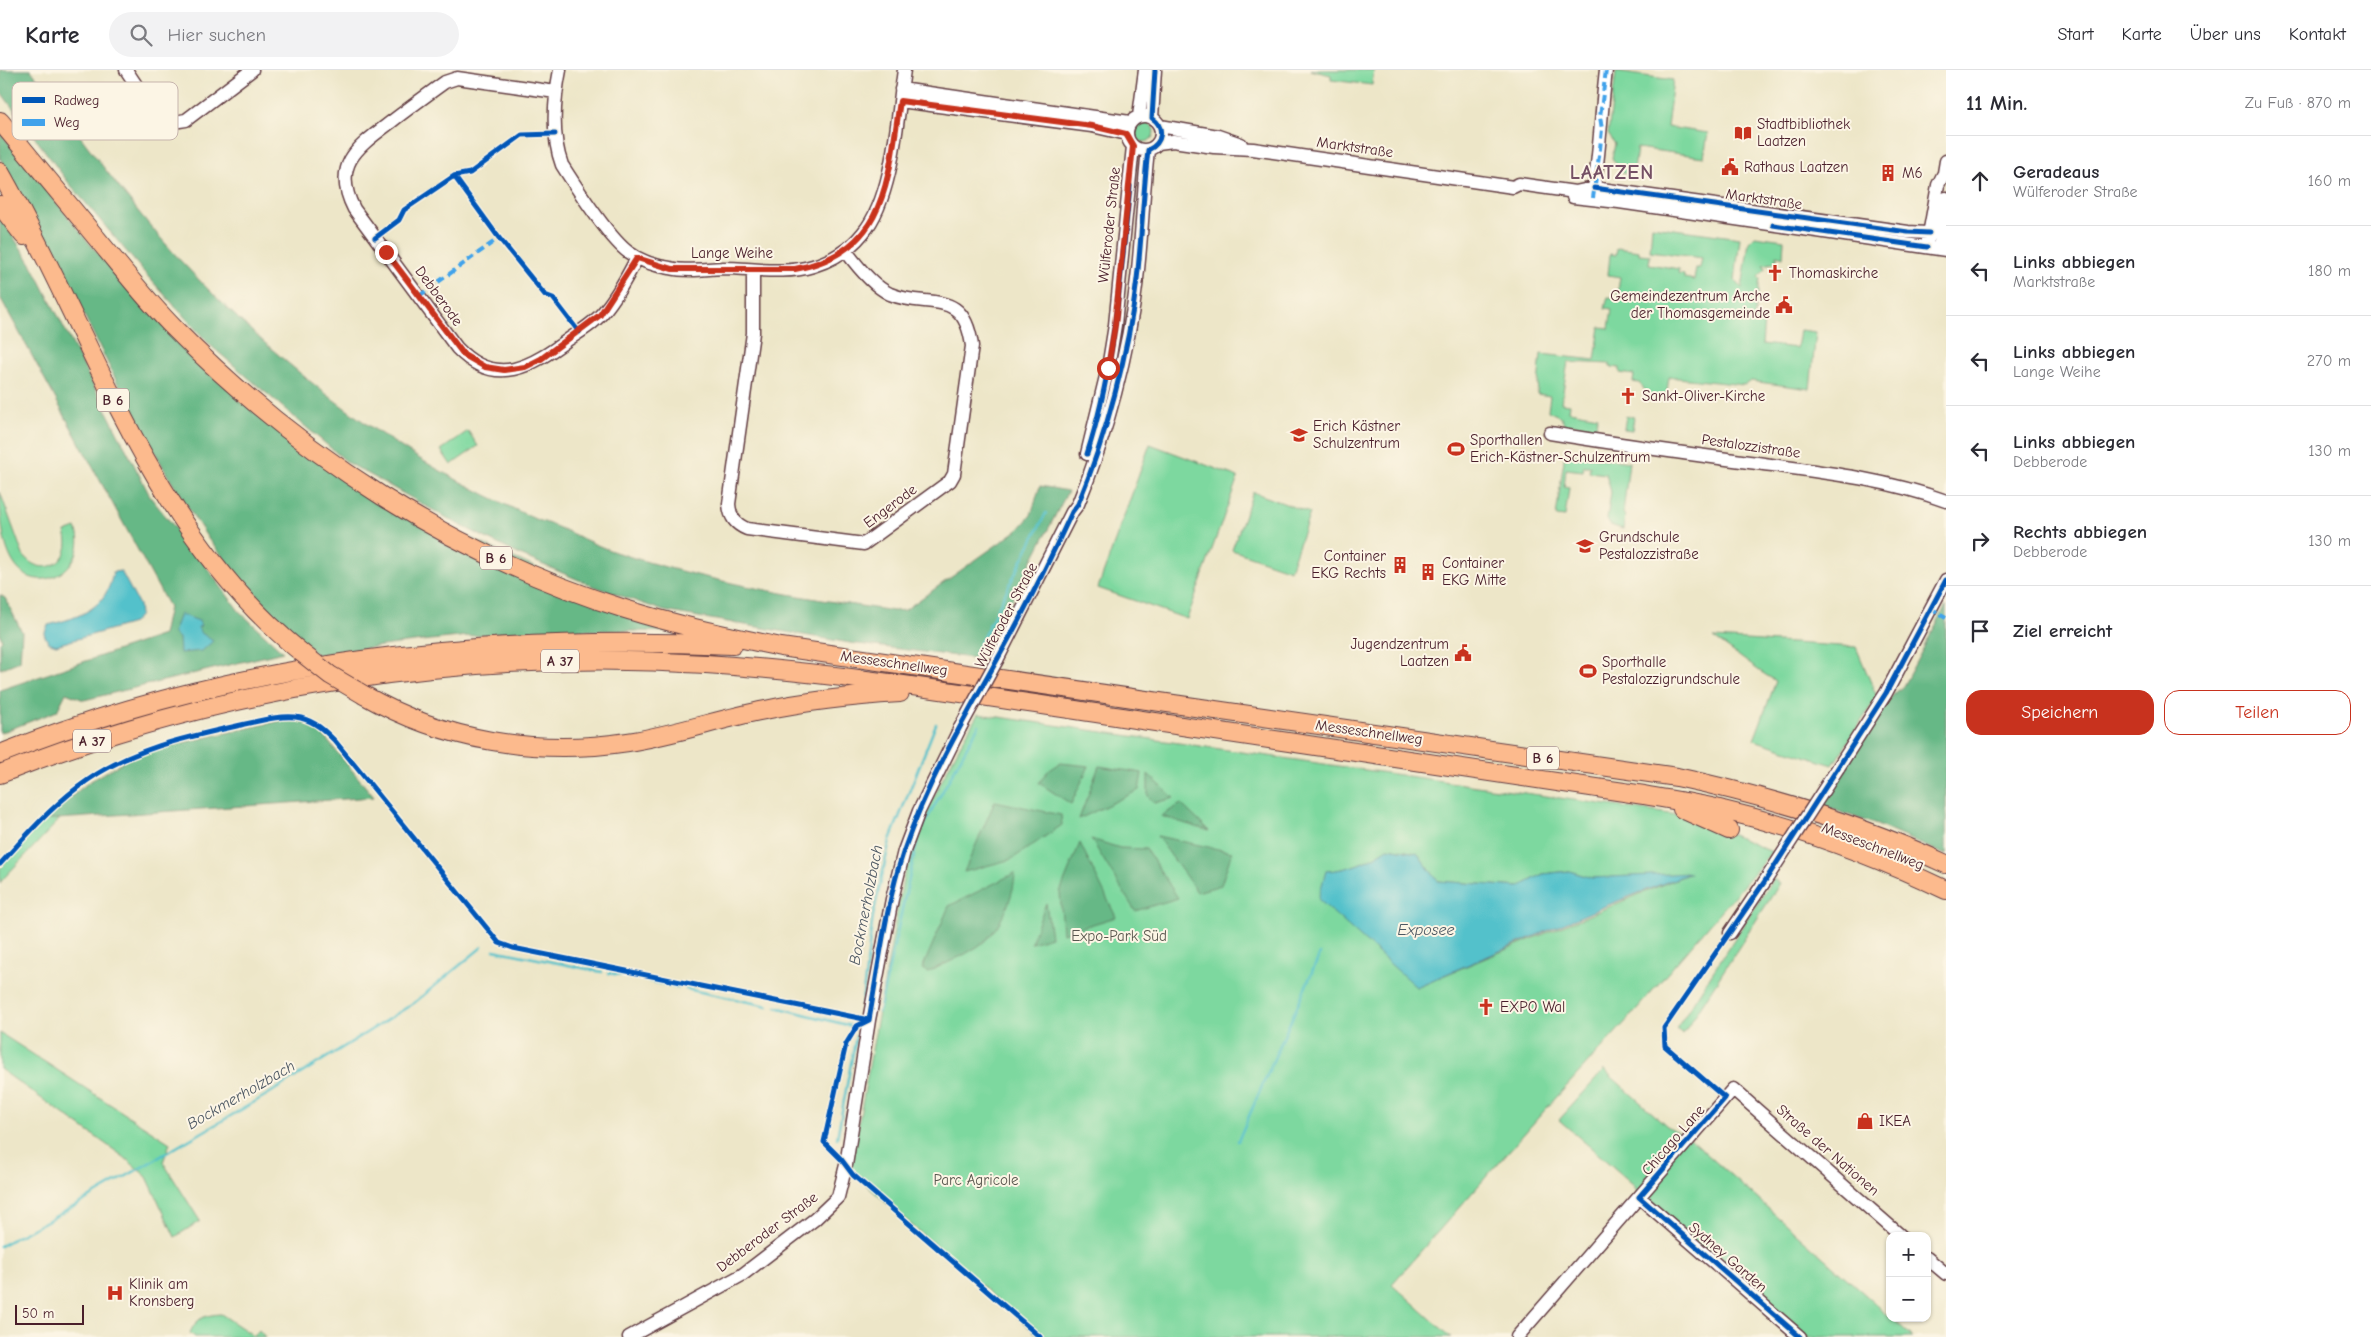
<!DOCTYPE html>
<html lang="de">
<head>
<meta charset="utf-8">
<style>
  :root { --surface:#fff; --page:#f2f2f3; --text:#2b2b33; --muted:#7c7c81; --line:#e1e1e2; --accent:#c8321e }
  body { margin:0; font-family:"Comic Neue",sans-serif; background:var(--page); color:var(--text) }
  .controls { position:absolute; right:15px; bottom:15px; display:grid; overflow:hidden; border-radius:10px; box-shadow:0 1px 4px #0004 }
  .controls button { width:45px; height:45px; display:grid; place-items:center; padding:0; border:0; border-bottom:1px solid var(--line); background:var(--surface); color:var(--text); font:25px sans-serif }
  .scale { position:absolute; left:15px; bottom:12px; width:69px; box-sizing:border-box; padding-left:5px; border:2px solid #4a1f2b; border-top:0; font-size:14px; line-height:18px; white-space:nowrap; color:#4a1f2b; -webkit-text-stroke:4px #fcf5e5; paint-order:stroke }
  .stop { position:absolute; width:15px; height:15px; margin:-11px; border:4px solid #c8321e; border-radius:50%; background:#fff }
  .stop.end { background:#c8321e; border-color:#fff; box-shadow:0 1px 5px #0008 }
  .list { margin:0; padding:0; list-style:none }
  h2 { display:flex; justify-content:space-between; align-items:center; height:65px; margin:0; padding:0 20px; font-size:21px }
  h2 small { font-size:16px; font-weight:400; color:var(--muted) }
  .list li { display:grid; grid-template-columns:32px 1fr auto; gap:15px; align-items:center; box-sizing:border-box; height:90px; padding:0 20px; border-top:1px solid var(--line) }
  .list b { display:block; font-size:19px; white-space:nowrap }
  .list p { margin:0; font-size:16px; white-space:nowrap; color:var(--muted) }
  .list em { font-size:16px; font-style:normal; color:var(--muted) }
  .actions { display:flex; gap:10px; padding:15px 20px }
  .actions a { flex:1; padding:11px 0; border:1px solid var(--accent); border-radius:15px; text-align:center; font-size:18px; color:var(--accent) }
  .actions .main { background:var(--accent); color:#fff }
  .icon { flex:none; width:28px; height:28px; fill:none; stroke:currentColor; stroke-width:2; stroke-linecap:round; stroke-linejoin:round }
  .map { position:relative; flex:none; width:1946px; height:1267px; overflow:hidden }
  header { display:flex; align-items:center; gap:30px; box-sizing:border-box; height:70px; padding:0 25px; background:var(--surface); border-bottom:1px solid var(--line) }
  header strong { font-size:24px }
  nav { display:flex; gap:28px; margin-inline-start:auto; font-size:18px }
  .search { width:350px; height:45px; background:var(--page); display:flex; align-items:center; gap:12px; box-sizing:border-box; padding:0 18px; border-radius:28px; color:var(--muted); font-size:19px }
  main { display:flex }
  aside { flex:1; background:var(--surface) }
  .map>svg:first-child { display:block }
</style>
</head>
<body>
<header>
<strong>Karte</strong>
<div class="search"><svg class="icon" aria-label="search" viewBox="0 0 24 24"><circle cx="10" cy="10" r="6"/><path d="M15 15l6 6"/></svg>Hier suchen</div>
<nav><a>Start</a><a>Karte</a><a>Über uns</a><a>Kontakt</a></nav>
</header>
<main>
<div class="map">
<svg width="1946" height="1267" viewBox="0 0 1946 1267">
  <rect width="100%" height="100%" fill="#fcf5e5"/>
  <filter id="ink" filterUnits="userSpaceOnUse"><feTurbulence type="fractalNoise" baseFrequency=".02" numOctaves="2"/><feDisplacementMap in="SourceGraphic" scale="10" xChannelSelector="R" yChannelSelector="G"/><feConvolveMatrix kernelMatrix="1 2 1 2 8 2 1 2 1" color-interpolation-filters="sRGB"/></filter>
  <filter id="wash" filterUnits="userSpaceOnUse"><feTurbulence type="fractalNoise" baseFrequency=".0096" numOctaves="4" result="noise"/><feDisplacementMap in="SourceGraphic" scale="20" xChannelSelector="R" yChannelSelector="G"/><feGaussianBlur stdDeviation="1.12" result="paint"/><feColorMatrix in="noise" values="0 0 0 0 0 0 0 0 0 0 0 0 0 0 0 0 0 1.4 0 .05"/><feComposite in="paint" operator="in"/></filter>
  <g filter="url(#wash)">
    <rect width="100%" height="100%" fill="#ede6c8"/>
    <path fill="#7dd89f" stroke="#647c65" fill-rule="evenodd" d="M1310 0H1374L1372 15 1331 10V5Z
      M1616 2 1673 10 1667 57 1708 63 1704 87 1637 78 1633 108 1621 101 1612 88 1615 74 1608 64Z
      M1134 62a10 10 0 1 1 20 0a10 10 0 1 1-20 0Z
      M1652 156 1740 168 1735 210 1742 218 1749 172 1755 166 1784 170 1783 187 1777 185V192L1764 195 1766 199 1758 207 1760 209 1754 248 1764 250 1762 274 1797 278 1800 260 1816 262 1810 319 1751 311 1744 315 1669 307 1666 328 1644 325 1645 320 1639 313 1633 312 1634 305 1620 303V298L1610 297V294L1568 292 1561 333 1570 334 1569 341 1598 346 1593 369H1589L1590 357 1572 354 1571 366 1561 347 1548 341 1550 326 1537 324 1541 284 1595 290 1600 257 1609 258 1612 239 1605 238 1608 227 1617 228 1620 207 1608 205 1610 184 1616 185 1617 178 1639 181V184L1650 185 1649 194 1679 199 1678 203 1684 204V208L1694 210 1696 198H1700L1702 188 1650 181Z
      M1626 346 1634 347 1632 360 1624 359Z
      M468 361 478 376 451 395 441 380Z
      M1150 374 1238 407 1187 549 1098 518Z
      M1565 383 1629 392 1623 443 1625 446 1623 459 1610 455 1607 449 1611 422 1606 404 1589 402 1590 396H1584L1583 401 1566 399 1564 417 1569 418 1565 447 1556 446Z
      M0 422 23 485C42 510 75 492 65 462L76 458C90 492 46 526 19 500 2 482 0 445 0 422Z
      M1253 422 1310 443 1290 500 1232 480Z
      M1714 568 1856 577 1877 627 1833 695 1754 670 1776 611C1754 599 1735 582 1714 568Z
      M978 644 1691 747 1772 782 1629 948 1544 1041 1392 1214 1451 1267H1040L850 1101 903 809C921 747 946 699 978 644ZM1388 778 1417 783 1438 811 1519 817 1543 804 1569 801 1592 808 1688 804 1416 917 1326 801C1350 800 1369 791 1388 778Z
      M60 749 3 809 0 813V798L43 750Z
      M1773 809 1780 813 1777 818 1683 964 1676 959Z
      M0 963 170 1073 163 1092 200 1151 175 1167 147 1107 124 1087 0 999Z
      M1604 1000 1667 1056 1690 1069 1913 1267H1800L1639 1127 1634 1115 1559 1050Z
      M221 1244 254 1266 259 1260 265 1267H195L190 1263C196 1248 205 1245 221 1244Z"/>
    <path fill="#66b886" stroke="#586c58" d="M0 0H31C79 64 126 131 180 190 255 270 342 344 437 399 469 417 502 433 535 449 563 457 588 473 615 482 708 512 798 527 894 541L905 540 1019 459 1031 445 1040 416 1068 421 981 589 850 573 664 541 593 516 520 485 458 454 347 392 210 275 143 201 68 112 0 21Z
      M0 62 90 174 164 255 352 414 677 562C635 561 593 560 551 561 473 563 395 574 317 585L263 536 209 470 169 408 116 310 67 210 0 88Z
      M0 147 32 195 151 428 199 487 239 541 283 582 84 630 66 623 57 641 0 663V620L163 565 169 537 0 227Z
      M0 525 5 528 22 562 20 591 0 599V572L2 570 0 564Z
      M1946 536V785L1877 755 1821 735 1891 627 1903 616Z
      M284 650 299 651 318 659 374 727 43 750 89 712 128 689 151 680Z
      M1060 693 1089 696 1071 734 1039 713 1047 702Z
      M1099 696 1142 703 1139 720 1079 749Z
      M1148 704 1174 728 1154 733 1148 726Z
      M995 731 1061 745 1062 755 1012 789 964 802Z
      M1181 734 1209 761 1161 746Z
      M1157 766 1232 782 1221 815 1197 822Z
      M1091 769 1120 778 1146 779 1178 828 1135 841Z
      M1080 773 1116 847 1063 863 1060 822Z
      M1015 803C1014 828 999 863 977 877 962 887 944 894 928 902L922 899 949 836Z
      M1046 833 1051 867 1031 873Z"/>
    <path fill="#53c1cb" stroke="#4e707b" d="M121 501 139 535 140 545 133 553 56 575 48 572 44 564 48 555C80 547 107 539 113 502Z
      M180 544 199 551 201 556 198 557 200 562 213 571 202 581 180 583 179 568 173 563Z
      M1388 778 1417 783 1438 811 1519 817 1543 804 1569 801 1592 808 1690 803 1603 837 1416 917 1318 829 1326 801C1350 800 1369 791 1388 778Z"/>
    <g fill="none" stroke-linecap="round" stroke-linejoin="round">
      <path stroke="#53c1cb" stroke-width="2.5" d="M975 583 1046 443
        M494 880 602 902
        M609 903 678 917
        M686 919 768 936
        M776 937 851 956
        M861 939 873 846 890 770 936 654
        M879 942 919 764 979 655
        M837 1068 856 966
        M1238 1071 1320 884
        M0 1176 73 1137 270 1023 414 933 482 877"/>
    </g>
  </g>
  <g filter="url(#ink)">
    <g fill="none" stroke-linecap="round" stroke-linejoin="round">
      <g stroke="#623d43" stroke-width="15">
        <path id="minor" d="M126 0C136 14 154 46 170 51 175 52 181 51 186 50L252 0
          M560 0C554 30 551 65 562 95 576 117 608 167 628 182 640 191 656 196 670 198 687 202 706 199 723 198 753 198 784 205 813 196 833 190 850 179 863 163 894 126 897 47 904 0
          M901 19 1130 52
          M556 22 457 8 445 12C427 25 409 38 391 52 358 77 331 94 354 139L457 278C496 319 532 296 569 269 581 261 596 252 605 240 618 225 628 205 637 188
          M900 31 1092 56 1127 64
          M1127 63a17 17 0 1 1 34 0a17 17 0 1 1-34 0Z
          M1139 46 1145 0
          M1152 48 1155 0
          M1160 56 1218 66 1241 74
          M1158 73 1173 71 1214 77 1253 79 1513 117 1519 114 1575 122 1594 118 1908 162 1946 164
          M1593 124C1600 82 1601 42 1606 0
          M1573 127 1619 132 1946 180
          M1928 170 1938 115 1944 103 1946 91
          M1940 172 1946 128
          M753 200V263L729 434C730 447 735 454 747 459L864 474 950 411 954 404 972 276C964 216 928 240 890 224 873 216 857 196 846 181
          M1550 363C1616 374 1682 383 1749 392 1815 401 1883 408 1946 431
          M1087 384 1108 298 1115 255 1133 76
          M997 590 1072 442 1078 434C1106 367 1129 281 1137 209 1142 166 1143 123 1148 80
          M1838 698 1886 623 1946 510
          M1730 863 1765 811
          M1639 1127 1800 1267
          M1927 1188 1946 1204
          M629 1267 742 1205 815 1149 838 1127 846 1095 869 950 892 829 904 781 919 741 960 658
          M1517 1267 1733 1019 1901 1166"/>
      </g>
      <g stroke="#623d43" stroke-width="20">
        <path id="highway" d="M0 51C33 91 66 131 99 171 124 201 148 232 175 259 300 386 455 486 625 539 676 555 729 566 781 577L1677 707C1770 727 1860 754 1946 794
          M0 102C95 268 148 459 302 583
          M0 135 24 166
          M364 625C444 671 537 686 628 672 674 665 719 649 765 640 812 630 853 626 900 623
          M0 684C234 590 483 564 733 575
          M0 704C221 616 469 578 706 594 846 603 984 627 1122 647 1296 673 1470 700 1644 725 1670 730 1697 733 1723 740 1800 758 1875 786 1946 820
          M1682 739 1729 760"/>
      </g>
      <use href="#minor" stroke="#fff" stroke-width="12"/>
      <use href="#highway" stroke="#fcba8d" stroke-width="18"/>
      <g stroke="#623d43" stroke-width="15" stroke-linecap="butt">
        <path id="minor-bridge" d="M960 658 997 590
          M1765 811 1838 698"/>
      </g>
      <g stroke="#623d43" stroke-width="20" stroke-linecap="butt">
        <path id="highway-bridge" d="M302 583 330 605 364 625"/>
      </g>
      <use href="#minor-bridge" stroke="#fff" stroke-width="12"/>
      <use href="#highway-bridge" stroke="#fcba8d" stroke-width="18"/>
      <path stroke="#40a2eb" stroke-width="4" stroke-dasharray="8 4" stroke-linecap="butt" d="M1593 128 1600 79 1602 59 1600 47 1606 0
        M419 226 499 168
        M1930 538 1946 547"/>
      <g stroke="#fcf5e5" stroke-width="8">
        <path id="cycleway" d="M454 106 499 168 545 225 553 228 579 262
          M1594 118 1908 162 1929 163
          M1773 155 1927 177
          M375 168 399 150 404 140 454 106 470 103 522 65 555 64
          M1087 384C1115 298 1120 206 1130 116
          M0 794C28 764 54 733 88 710 134 678 187 667 241 655 259 651 283 644 301 648 316 652 325 661 335 671L499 873 513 878 869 950
          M869 950C879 894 886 834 904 780 930 704 973 634 1012 563 1033 524 1053 483 1072 442L1078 434C1106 367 1129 281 1137 209 1142 166 1143 123 1148 80 1163 73 1165 57 1152 48L1155 0
          M869 950 857 956 846 974 824 1072 841 1089 853 1105 1040 1267
          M1800 1267 1639 1127 1725 1028 1665 976 1664 958 1765 811 1886 623 1946 510"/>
      </g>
      <use href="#cycleway" stroke="#0057b8" stroke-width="5"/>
    </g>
  </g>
  <g fill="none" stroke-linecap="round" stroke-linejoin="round" filter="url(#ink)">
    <path stroke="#c8321e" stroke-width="6" d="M386 182 464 285 485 297 504 300 525 297 541 289 600 245 637 188 672 199H795C888 182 888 108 900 31L1092 56 1126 64 1133 76 1115 255 1108 298"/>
  </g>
  <defs>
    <g id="library-bare" transform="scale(1.35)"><path d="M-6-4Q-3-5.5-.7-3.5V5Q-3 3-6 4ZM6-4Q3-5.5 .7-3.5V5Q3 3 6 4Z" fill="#c8321e" stroke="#fcf5e5" stroke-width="2.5" paint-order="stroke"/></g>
    <g id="civic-bare" transform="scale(1.35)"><path d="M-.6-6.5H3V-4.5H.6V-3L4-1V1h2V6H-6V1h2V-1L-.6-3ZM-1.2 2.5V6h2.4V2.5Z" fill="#c8321e" stroke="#fcf5e5" stroke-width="2.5" paint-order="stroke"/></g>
    <g id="building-bare" transform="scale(1.35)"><path d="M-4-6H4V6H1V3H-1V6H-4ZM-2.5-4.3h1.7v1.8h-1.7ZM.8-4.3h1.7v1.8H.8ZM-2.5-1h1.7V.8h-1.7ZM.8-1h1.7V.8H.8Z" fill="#c8321e" stroke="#fcf5e5" stroke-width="2.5" paint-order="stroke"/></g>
    <g id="church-bare" transform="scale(1.35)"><path d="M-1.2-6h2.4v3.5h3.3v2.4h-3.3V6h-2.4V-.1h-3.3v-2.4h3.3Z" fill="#c8321e" stroke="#fcf5e5" stroke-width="2.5" paint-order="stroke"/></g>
    <g id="school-bare" transform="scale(1.35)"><path d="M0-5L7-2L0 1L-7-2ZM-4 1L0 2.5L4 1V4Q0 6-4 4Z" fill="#c8321e" stroke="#fcf5e5" stroke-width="2.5" paint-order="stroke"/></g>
    <g id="stadium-bare" transform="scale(1.35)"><path d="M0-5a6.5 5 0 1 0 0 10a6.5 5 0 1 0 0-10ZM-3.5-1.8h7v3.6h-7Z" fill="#c8321e" stroke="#fcf5e5" stroke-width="2.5" paint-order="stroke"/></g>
    <g id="shop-bare" transform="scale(1.35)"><path d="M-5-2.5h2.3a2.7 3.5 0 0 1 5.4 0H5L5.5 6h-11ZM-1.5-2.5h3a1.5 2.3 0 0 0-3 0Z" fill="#c8321e" stroke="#fcf5e5" stroke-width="2.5" paint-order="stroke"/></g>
    <g id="hospital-bare" transform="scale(1.35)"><path d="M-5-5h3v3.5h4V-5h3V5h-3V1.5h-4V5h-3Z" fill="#c8321e" stroke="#fcf5e5" stroke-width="2.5" paint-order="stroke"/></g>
  </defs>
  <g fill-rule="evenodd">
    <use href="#library-bare" x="1743" y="63"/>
    <use href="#civic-bare" x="1730" y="97"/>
    <use href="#building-bare" x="1888" y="103"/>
    <use href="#church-bare" x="1775" y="203"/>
    <use href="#civic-bare" x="1784" y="235"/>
    <use href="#church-bare" x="1628" y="326"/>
    <use href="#school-bare" x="1299" y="365"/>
    <use href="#stadium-bare" x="1456" y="379"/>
    <use href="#school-bare" x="1585" y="476"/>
    <use href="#building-bare" x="1400" y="495"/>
    <use href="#building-bare" x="1428" y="502"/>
    <use href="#civic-bare" x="1463" y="583"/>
    <use href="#stadium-bare" x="1588" y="601"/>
    <use href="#church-bare" x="1486" y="937"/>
    <use href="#shop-bare" x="1865" y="1051"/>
    <use href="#hospital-bare" x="115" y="1223"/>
  </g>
  <g text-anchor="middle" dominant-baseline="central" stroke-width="4" stroke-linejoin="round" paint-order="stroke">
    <g fill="#fcf5e5" stroke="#7f5f63" stroke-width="1">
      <rect x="97" y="318.5" width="32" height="23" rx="4"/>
      <rect x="480" y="476.5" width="32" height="23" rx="4"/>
      <rect x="541" y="579.5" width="38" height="23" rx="4"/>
      <rect x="73" y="659.5" width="38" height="23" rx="4"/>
      <rect x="1527" y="676.5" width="32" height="23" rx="4"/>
    </g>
    <g font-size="14" font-weight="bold" fill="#4a1f2b">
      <text x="113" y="330">B 6</text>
      <text x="496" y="488">B 6</text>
      <text x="560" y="591">A 37</text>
      <text x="92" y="671">A 37</text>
      <text x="1543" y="688">B 6</text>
    </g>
    <g font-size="15" fill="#4a1f2b" stroke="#fcf5e5" text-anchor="start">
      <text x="1757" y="54">Stadtbibliothek<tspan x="1757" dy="17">Laatzen</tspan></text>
      <text x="1744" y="97">Rathaus Laatzen</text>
      <text x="1902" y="103">M6</text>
      <text x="1789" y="203">Thomaskirche</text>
      <text x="1770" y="226" text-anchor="end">Gemeindezentrum Arche<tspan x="1770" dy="17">der Thomasgemeinde</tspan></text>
      <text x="1642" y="326">Sankt-Oliver-Kirche</text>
      <text x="1313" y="356">Erich Kästner<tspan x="1313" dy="17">Schulzentrum</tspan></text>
      <text x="1470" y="370">Sporthallen<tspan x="1470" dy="17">Erich-Kästner-Schulzentrum</tspan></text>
      <text x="1599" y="467">Grundschule<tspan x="1599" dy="17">Pestalozzistraße</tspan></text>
      <text x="1386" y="486" text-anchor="end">Container<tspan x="1386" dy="17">EKG Rechts</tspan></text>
      <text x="1442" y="493">Container<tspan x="1442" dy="17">EKG Mitte</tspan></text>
      <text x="1449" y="574" text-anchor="end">Jugendzentrum<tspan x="1449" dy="17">Laatzen</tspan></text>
      <text x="1602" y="592">Sporthalle<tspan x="1602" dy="17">Pestalozzigrundschule</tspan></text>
      <text x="1500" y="937">EXPO Wal</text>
      <text x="1879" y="1051">IKEA</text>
      <text x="129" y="1214">Klinik am<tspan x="129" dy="17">Kronsberg</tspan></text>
    </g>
    <g font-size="15" fill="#4a1f2b" stroke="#fcf5e5">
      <text transform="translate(1355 77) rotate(8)">Marktstraße</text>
      <text transform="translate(1764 129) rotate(8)">Marktstraße</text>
      <text transform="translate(1109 155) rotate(-84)">Wülferoder Straße</text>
      <text x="732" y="183">Lange Weihe</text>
      <text transform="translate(439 226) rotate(54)">Debberode</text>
      <text transform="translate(1751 376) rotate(8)">Pestalozzistraße</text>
      <text transform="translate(890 436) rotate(-37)">Engerode</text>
      <text transform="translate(1006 545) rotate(-62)">Wülferoder Straße</text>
      <text transform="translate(894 593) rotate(8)">Messeschnellweg</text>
      <text transform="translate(1369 662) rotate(8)">Messeschnellweg</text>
      <text transform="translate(1873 776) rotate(21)">Messeschnellweg</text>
      <text transform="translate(1673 1070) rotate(-49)">Chicago Lane</text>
      <text transform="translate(1828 1080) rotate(41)">Straße der Nationen</text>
      <text transform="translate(767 1162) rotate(-37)">Debberoder Straße</text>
      <text transform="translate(1728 1187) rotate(41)">Sydney Garden</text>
    </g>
    <g font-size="15" fill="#59564e" stroke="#fcf5e5">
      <text x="1119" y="866">Expo-Park Süd</text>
      <text x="976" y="1110">Parc Agricole</text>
    </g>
    <g font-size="16" font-style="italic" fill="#4d5863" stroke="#fcf5e5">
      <text transform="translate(866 835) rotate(-79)">Bockmerholzbach</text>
      <text x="1426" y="860">Exposee</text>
      <text transform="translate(241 1025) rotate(-30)">Bockmerholzbach</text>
    </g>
    <g font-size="20" font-weight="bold" letter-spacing="1" fill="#755065" stroke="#fcf5e5">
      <text x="1612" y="102">LAATZEN</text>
    </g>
  </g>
  <rect x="12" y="12" width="166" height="58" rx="8" fill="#fcf5e5" stroke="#c7b5ad" stroke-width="1"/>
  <rect x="22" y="27" width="23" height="6" fill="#0057b8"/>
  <rect x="22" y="49" width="23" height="7" fill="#40a2eb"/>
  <g font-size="14" fill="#4a1f2b">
    <text x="54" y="35">Radweg</text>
    <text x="54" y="57">Weg</text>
  </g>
</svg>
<div class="controls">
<button>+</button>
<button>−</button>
</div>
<div class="scale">50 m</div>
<div class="stop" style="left:1108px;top:298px"></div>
<div class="stop end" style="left:386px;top:182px"></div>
</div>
<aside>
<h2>11 Min.<small>Zu Fuß · 870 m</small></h2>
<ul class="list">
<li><svg class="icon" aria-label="ahead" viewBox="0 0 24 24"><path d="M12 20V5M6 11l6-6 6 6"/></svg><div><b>Geradeaus</b><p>Wülferoder Straße</p></div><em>160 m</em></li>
<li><svg class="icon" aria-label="left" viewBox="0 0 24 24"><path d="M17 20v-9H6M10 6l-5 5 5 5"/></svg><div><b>Links abbiegen</b><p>Marktstraße</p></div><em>180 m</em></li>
<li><svg class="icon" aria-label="left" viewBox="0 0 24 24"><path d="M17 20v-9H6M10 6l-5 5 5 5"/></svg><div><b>Links abbiegen</b><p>Lange Weihe</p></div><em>270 m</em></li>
<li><svg class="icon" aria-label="left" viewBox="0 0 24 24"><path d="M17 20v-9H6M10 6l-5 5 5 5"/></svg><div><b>Links abbiegen</b><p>Debberode</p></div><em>130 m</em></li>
<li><svg class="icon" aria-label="right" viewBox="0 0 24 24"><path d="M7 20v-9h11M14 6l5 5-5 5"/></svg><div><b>Rechts abbiegen</b><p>Debberode</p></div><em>130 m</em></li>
<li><svg class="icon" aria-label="arrive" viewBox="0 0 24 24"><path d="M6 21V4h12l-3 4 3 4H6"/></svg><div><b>Ziel erreicht</b></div></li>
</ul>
<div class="actions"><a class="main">Speichern</a><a>Teilen</a></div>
</aside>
</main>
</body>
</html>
